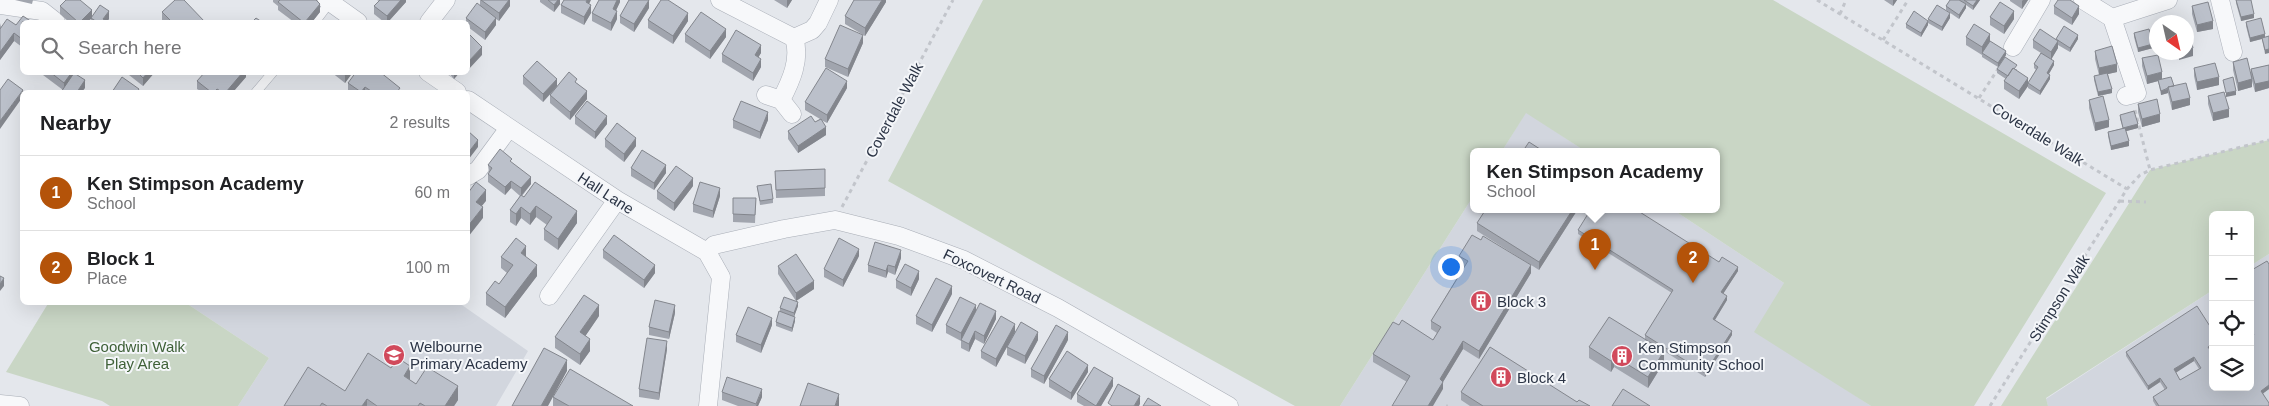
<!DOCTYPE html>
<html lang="en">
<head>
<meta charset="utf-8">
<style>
  :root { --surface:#fff; --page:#f2f2f2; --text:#202124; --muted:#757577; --line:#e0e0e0; --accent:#b45309 }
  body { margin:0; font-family:Arial,sans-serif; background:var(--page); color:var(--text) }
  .controls { position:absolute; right:15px; bottom:15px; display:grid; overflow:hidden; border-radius:8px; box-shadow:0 5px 20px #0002 }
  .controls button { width:45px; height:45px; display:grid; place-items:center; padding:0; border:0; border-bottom:1px solid var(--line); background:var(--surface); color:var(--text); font:25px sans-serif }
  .compass { position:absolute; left:2149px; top:15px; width:45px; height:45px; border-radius:50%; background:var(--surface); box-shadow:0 5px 20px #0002; rotate:146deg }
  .you { position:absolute; left:1450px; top:266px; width:18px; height:18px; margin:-12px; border:4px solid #fff; border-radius:50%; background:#1a73e8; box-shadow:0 0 0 8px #1a73e833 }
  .badge { display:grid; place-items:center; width:32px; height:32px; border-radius:50%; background:var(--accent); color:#fff; font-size:16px; font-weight:700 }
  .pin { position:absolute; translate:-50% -41px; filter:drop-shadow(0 1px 2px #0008) }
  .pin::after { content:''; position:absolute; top:26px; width:18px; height:15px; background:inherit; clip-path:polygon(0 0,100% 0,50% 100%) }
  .popup { position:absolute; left:1470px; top:148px; width:250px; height:65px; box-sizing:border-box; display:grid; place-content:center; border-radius:8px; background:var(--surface); filter:drop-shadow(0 1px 4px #0005); font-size:16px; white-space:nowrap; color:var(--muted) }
  .popup b { font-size:19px; color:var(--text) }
  .popup::after { content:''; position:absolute; left:50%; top:100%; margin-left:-10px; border:10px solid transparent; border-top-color:var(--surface) }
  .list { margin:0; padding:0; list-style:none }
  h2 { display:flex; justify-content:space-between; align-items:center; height:65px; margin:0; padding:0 20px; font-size:21px }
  h2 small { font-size:16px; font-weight:400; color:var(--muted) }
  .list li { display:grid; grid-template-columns:32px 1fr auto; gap:15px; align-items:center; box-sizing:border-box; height:75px; padding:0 20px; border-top:1px solid var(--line) }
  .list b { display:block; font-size:19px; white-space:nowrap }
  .list p { margin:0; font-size:16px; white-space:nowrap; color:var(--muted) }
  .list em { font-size:16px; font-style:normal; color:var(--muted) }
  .icon { flex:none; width:28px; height:28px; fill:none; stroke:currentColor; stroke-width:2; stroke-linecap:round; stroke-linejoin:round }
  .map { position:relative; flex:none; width:2269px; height:406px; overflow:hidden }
  .search { position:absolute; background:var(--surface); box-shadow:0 5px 20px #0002; left:20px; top:20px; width:450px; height:55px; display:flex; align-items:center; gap:12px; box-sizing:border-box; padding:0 18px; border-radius:8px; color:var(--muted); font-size:19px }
  .panel { position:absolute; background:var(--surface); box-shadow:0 5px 20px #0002; left:20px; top:90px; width:450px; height:215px; border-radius:8px }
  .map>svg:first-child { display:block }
</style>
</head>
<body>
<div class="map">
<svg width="2269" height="406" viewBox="0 0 2269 406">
  <rect width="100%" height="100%" fill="#e4e7ec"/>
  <path fill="#d2d6de" d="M1526 112 1585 151H1502Z
    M1474 195V209H1672L1784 283 1830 379 1871 406H1340Z
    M2269 254V406H2048L2046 399 2213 290V387H2250V266Z
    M186 303H459L528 351 496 406H238L269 358Z"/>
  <path fill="#c9d6c5" d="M983 0H1773L2106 193 1974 406H1871L1754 332 1784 283 1672 209H1716V151H1585L1526 113 1502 151H1474V195L1340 406H1295L888 181Z
    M2269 140V254L2250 266V215H2213V290L2046 398 2048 406H2001L2150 170Z
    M49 302 186 303 269 358 238 406H110L102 401 6 372Z"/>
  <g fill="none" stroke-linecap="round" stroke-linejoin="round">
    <g stroke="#a9aeb7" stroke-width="10">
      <path id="service" d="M315 22 330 2
        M256 92 273 72"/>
    </g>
    <g stroke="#a9aeb7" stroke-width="19">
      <path id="minor" d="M327 0 358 22
        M720 0 794 38 812 30 818 23 829 0
        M2083 0 2112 18 2168 0
        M2220 0 2233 52
        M0 5 42 11 56 22
        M2112 18 2137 93 2126 96
        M429 22 446 0
        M2013 47 2041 0
        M428 72 457 92
        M766 95 781 100 792 114
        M468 100 617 200 707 252 721 277 708 406
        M781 100C791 81 801 59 794 38
        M468 176 478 170 509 128
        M707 252 714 245 784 229 835 220 899 236 964 260 1058 308 1229 406
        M549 296 617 200
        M0 404 20 406"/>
    </g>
    <path stroke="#c2c5cb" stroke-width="3" stroke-dasharray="4 4" stroke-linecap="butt" d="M1817 0 2127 189
      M1840 14 1846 0
      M1883 40 1908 0
      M1979 98 1998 69
      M2135 110 2150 170
      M2120 201 2146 202
      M842 207 953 0
      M1446 406H1448
      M1990 406 2127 189 2140 175 2150 170 2269 140"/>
    <use href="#service" stroke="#f7f8fa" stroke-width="9"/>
    <use href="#minor" stroke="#f7f8fa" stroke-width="18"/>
  </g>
  <path fill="#a1a5ae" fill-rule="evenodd" d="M15 0H33L32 4Z
    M273 0H316L320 12 312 22H294L278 10V6L273 2Z
    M377 0H406V2L388 22H384L374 14V6L379 1Z
    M480 0H510V6L499 21 496 19V25L485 40 468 27V22H466V18L480 5Z
    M540 0H560V4L554 12 540 2Z
    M620 0V2L616 10 617 19 611 31 592 21V13Z
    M774 0H792L787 8Z
    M886 0V2L865 36 845 24V16Z
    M1884 0H1897L1893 6Z
    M1960 0H1980L1973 10 1966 5V8L1959 19 1946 10V6L1960 1Z
    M2010 0H2028L2022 9 2010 1Z
    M2236 0 2254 18 2241 21 2236 3Z
    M589 4 591 13 584 25 561 13V5Z
    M60 6 92 17 109 19 107 22H108H91V19L87 22H69L60 14Z
    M2054 6 2079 14 2072 25 2054 14Z
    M2192 6 2213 29 2197 32 2192 14Z
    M649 8 634 32 620 23V16Z
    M162 12 205 22H164L162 20Z
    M1990 17 2014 19 2004 34 1990 25Z
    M1950 18 1942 31 1928 23V25L1921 37 1906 28V24L1928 21V19Z
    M648 20 688 21 673 44 648 28Z
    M22 22V47L14 41 0 60V23L1 27 16 25Z
    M2246 22 2265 37V54L2262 39 2250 42 2246 26Z
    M2134 33 2153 48 2138 52 2134 37Z
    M685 34 726 37 710 59 685 42Z
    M1990 34V41L2006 55 1998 67 1982 57V54V55L1966 45V37Z
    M2056 39H2078L2070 52 2058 45V48L2051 59 2054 65 2049 74 2050 79 2040 95 2028 88V86L2019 99 2004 89V81L2006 79 1997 73V69H2017L2016 71 2028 83 2036 70 2034 68V64L2041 53 2033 48V40Z
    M863 43 848 77 825 67V59Z
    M2095 51 2117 72 2108 74 2112 93 2098 96 2094 80V76L2099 75 2095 59Z
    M761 53 758 57 761 67 753 81 722 62V54Z
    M2142 58 2162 79 2174 86 2190 105 2172 110 2168 93 2161 95 2158 81 2147 84 2142 66Z
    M2233 62 2251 75V69L2269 65V88L2255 92 2252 81V87L2238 91 2233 70Z
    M2194 68 2219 85 2197 90 2194 76Z
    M43 72H76V75L85 88 63 90 43 75Z
    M129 72H155L143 86 129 75Z
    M246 72V77L233 92H202L197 89V81Z
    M331 72H353L345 83Z
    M448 72H460L454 79Z
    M523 76 557 86 577 83 587 99 570 120 550 103V95L555 89 543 102 523 84Z
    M348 83 400 92H348Z
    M847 88 827 123 821 120 826 135 798 153 788 139V131L815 122 820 119 805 110V102Z
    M2208 96 2229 117 2213 121 2208 104Z
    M2089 100 2109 127 2095 131 2089 108Z
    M2138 104 2160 122 2142 127 2138 112Z
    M2120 115 2138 128 2126 131 2129 146 2111 150 2108 136V132L2123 128 2120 119Z
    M575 116 607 124 595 139 575 124Z
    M733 120H768L760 139 733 128Z
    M605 139 636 146 624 162 605 147Z
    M512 163 531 184 522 196 577 223 558 250 544 240V229L547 225 536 217 530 225 521 218 516 226 510 222V210L520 196 511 188 505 195 488 182V174L489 173 488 165Z
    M631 168 666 173 654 190 631 176Z
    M825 169V196L776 198 775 171Z
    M693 186 674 211 657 199V191Z
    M757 186 773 199V203L760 205Z
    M720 196 713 218 693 212V204Z
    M733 198H756L755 223 733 222Z
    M1486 209H1578L1539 270 1477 231V223Z
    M1578 230 1719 262 1738 271 1723 294 1727 300 1715 320 1732 335 1705 377 1664 351V362L1648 388 1614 367 1611 372 1589 358V347L1645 339V335L1672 293 1578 234Z
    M603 250 655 273 644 288 603 258Z
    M859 256 843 287 824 277V269Z
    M1459 256 1531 273 1479 359 1463 349 1443 382V389L1407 382 1373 362V354L1399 325 1433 340 1437 333 1431 329V321L1464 266 1459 264Z
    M501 257H526L537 276 505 318 486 305V293L499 284 507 273 501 268Z
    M901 258 895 275 888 272 886 278 868 272V265Z
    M2269 264V389L2263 393 2269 406H2156L2153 401V397L2165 390 2160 382 2148 390 2126 356V352L2213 331V348L2210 350 2213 387 2252 336 2250 333V271ZM2194 361 2199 369 2180 380 2175 372Z
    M778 266 814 289 796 301 778 274Z
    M919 279 911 296 896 288V280Z
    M952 294 932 332 916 324V316Z
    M798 306 794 316 795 321 792 332 776 326V322L780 311V308Z
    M976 311 996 319 984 344 975 339 969 352 961 348V341L946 333V325Z
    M675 313 669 339 649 335V327Z
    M599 316 585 336 590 351 580 365 555 348V337Z
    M772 325 761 353 736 342V335Z
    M1015 332 1038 340 1025 364 1007 355V347L996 367 981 358V351Z
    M1068 340 1044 384 1031 377V369Z
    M667 349 659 400 639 397V389Z
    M1088 372 1071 400 1049 387V379Z
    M410 380 416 384 458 400 454 406H284L345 391Z
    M1113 386 1101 406H1084L1077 402V394Z
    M722 392 762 397 758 406H738L722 400Z
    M1461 392 1577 402 1590 406H1470L1461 400Z
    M553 397 633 406H553Z"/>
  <path fill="#83868d" d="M401 0H406V2L388 22H387V16Z
    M509 0H510V6L499 21V13Z
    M558 0H560V4L554 12V5Z
    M587 0H591L586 10V2Z
    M617 0H620V2L613 17V9Z
    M649 0V8L634 32V24Z
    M787 0H792L787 8Z
    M882 0H886V2L865 36V28Z
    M1893 0H1897L1893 6Z
    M1977 0H1980L1973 10V6Z
    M2023 0H2028L2022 9V1Z
    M320 4V12L312 22H305Z
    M1966 4V8L1959 19V15Z
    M591 5V13L584 25V17Z
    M2079 6V14L2072 25V18Z
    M92 10V18L87 22H80Z
    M109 11V19L106 22 103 19Z
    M617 11V19L611 31V23Z
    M2014 11V19L2004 34V26Z
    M688 13V21L673 44V36Z
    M1950 13V18L1942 31V27Z
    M2254 14V18L2241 21V17Z
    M496 18V25L485 40V32Z
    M1928 21V25L1921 37V33Z
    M2213 21V29L2197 32V25Z
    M726 29V37L710 59V51Z
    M14 33V41L0 60V52Z
    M1990 34V42L1982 53V55V47Z
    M2265 34V38L2250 42V38Z
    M863 35V43L848 77V69Z
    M2078 35V39L2070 52V48Z
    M2058 41V48L2051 60V52Z
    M2153 44V48L2138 52V48Z
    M761 45V53L755 63V55Z
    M482 47V55L468 70V62Z
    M2193 48V56L2179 60V52H2186V50Z
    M2269 49V53L2265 54V50Z
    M2006 51V55L1998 67V63Z
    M761 59V67L753 81V73Z
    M2054 61V65L2047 77V73Z
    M2117 64V72L2099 76V68Z
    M72 72H76V75L64 91V83Z
    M148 72H155L143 86V78Z
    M243 72H246V77L233 92H226Z
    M347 72H353L345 83V75Z
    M454 72H460L454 79Z
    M2162 72V80L2147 84V76Z
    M2050 75V79L2040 95V91Z
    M2219 77V85L2197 90V82Z
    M2028 78V86L2019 99V91Z
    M557 79V86L543 102V94Z
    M2252 79V87L2238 91V83Z
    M85 80V88L82 92H77Z
    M847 81V88L827 123V115Z
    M2269 81V88L2255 92V84Z
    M365 87V92H361Z
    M2112 89V93L2098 96V92Z
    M2168 89V93L2161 95V91Z
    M23 90 22 98 0 129V121Z
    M587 91V99L570 120V112Z
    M2236 91V95L2226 97V93Z
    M2190 98V105L2172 110V102Z
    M2229 109V117L2213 121V113Z
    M768 112V120L760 139V132Z
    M2160 114V122L2142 127V119Z
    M607 116V124L595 139V132Z
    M2109 120V127L2095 131V123Z
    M2138 124V128L2123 132V128Z
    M826 127V135L798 153V146Z
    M636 138V146L624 162V154Z
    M478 140V147L468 160V153Z
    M2129 141V146L2111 150V146Z
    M666 165V173L654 190V183Z
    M531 177V184L521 196V188Z
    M693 178V186L674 211V203Z
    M511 181V188L505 195V187Z
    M720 188V196L713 218V211Z
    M486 190V201L476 213V202Z
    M536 206V217L530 225V214Z
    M483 207V218L468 237V226Z
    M521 207V218L516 226V214Z
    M1573 209H1578L1539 270V262Z
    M577 211V223L558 250V239Z
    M526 246V257L521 253Z
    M859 249V256L843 287V280Z
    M901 250V258L895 275V267Z
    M537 265V276L505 318V307Z
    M655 265V273L644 288V280Z
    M888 265V272L886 278V271Z
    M1531 265V273L1479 359V351Z
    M1738 267V271L1721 297V292Z
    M919 271V279L911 296V288Z
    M4 278V286L0 291V284Z
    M814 281V289L796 301V293Z
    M952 286V294L932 332V325Z
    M1727 296V300L1713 323V319Z
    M798 302V306L794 317V313Z
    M599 305V316L580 344V332Z
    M675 305V313L669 339V332Z
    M976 305V313L961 341V333Z
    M996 311V319L984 344V336Z
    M795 317V321L792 332V328Z
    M772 318V325L761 353V345Z
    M1015 324V332L996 367V359Z
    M975 331V339L969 352V344Z
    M1732 331V335L1705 377V373Z
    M1038 332V340L1025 364V356Z
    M1068 332V340L1044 384V376Z
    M590 339V351L580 365V354Z
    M667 341V349L659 400V393Z
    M1463 341V349L1443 382V389L1433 406H1428L1440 379Z
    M2213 344V348L2208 351V347Z
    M1664 351V362L1648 388V377Z
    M1614 356V367L1611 372V361Z
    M2194 357V361L2174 374V369Z
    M567 360V371L548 406H541Z
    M1088 365V372L1071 400V393Z
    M410 366V380L404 376Z
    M1113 378V386L1101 406H1096Z
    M2160 378V382L2148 390V386Z
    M2269 385V389L2261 395V391Z
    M458 386V400L454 406H445Z
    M762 389V397L758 406H756Z
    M839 394V406H835Z
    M1140 396V404L1139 406H1134Z
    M367 399V406H362Z"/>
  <path fill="#bbc0ca" stroke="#83868d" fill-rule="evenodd" d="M66 0H80L92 10 80 22H78L60 6Z
    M175 0H184L205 22H172L162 12Z
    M280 0H316L320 4 305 22H303L278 2Z
    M380 0H401L387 16 374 6Z
    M481 0H509L499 13Z
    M548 0H558L554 5Z
    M564 0H587L586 2 591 5 584 17 561 5Z
    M599 0H617L613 9 617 11 611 23 592 13Z
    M629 0H649L634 24 620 16Z
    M661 0H668L688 13 673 36 648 20Z
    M854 0H882L865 28 845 16Z
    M1950 0H1959L1966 4 1959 15 1946 6Z
    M1964 0H1977L1973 6Z
    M2058 0H2070L2079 6 2072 18 2054 6Z
    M2236 0H2251L2254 14 2241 17Z
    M2000 2 2014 11 2004 26 1990 17Z
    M2208 2 2213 21 2197 25 2192 6Z
    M477 3 496 18 485 32 466 18Z
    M100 5 109 11 103 19 108 22H97L91 18Z
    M1937 5 1950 13 1942 27 1928 19Z
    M1914 11 1928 21 1921 33 1906 24Z
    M701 12 726 29 710 51 685 34Z
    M23 16 32 22H22V39L14 33 0 52V29L7 19 16 25Z
    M256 18 262 22H252Z
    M2261 18 2265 34 2250 38 2246 22Z
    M1974 24 1990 34 1982 47 1966 37Z
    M840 25 863 35 848 69 825 59Z
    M2064 26 2078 35 2070 48 2056 39Z
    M2186 28H2188L2193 48 2186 50Z
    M2040 29 2058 41 2051 52 2033 40Z
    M2149 29 2153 44 2138 48 2134 33Z
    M736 30 761 45 755 55 761 59 753 73 722 54Z
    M468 33 482 47 468 62Z
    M2156 33V46L2153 34Z
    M2269 36V49L2265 50 2262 38Z
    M1990 41 2006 51 1998 63 1982 53Z
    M2112 46 2117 64 2099 68 2095 51Z
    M2041 53 2054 61 2047 73 2050 75 2040 91 2028 83 2038 67 2034 64Z
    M2158 55 2162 72 2147 76 2142 58Z
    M2005 57 2017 65 2014 69 2013 68 2008 76 1997 69Z
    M2247 58 2252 79 2238 83 2233 62Z
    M537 61 557 79 543 94 523 76Z
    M2215 63 2219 77 2197 82 2194 68Z
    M2269 65V81L2255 84 2251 69Z
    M826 68 847 81 827 115 805 102Z
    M2013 68 2028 78 2019 91 2004 81Z
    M50 72H72L64 83Z
    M137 72H148L143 78Z
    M205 72H243L226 92H222L217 89 214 92H211L197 81Z
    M341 72H347L345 75Z
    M356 72H380L400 88 397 92H370L371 91 365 87 361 92 348 83Z
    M569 72 577 79 575 82 587 91 570 112 550 95Z
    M74 73 85 80 77 92H61Z
    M2107 73 2112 89 2098 92 2094 76Z
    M122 77 139 89 137 92H112Z
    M2171 77 2174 86 2168 87V88L2161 91 2158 80Z
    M2233 77 2236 91 2226 93 2223 80Z
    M8 79 23 90 0 121V90Z
    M2186 83 2190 98 2172 102 2168 87Z
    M2224 92 2229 109 2213 113 2208 96Z
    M2103 96 2109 120 2095 123 2089 100Z
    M2157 99 2160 114 2142 119 2138 104Z
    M587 101 607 116 595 132 575 116Z
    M741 101 768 112 760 132 733 120Z
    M2134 111 2138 124 2123 128 2120 115Z
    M811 116 815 122 821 119 826 127 798 146 788 131Z
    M617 123 636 138 624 154 605 139Z
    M2125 128 2129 141 2111 146 2108 132Z
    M468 131 478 140 468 153Z
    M1529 142 1543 151H1523Z
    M500 149 512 159 510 161 531 177 521 188 511 181 505 187 488 174 492 168 488 165Z
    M642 150 666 165 654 183 631 168Z
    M676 166 693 178 674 203 657 191Z
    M825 169V188L776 190 775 171Z
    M476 182 486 190 476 202 483 207 468 226V193Z
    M535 182 577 211 558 239 544 229 552 217 536 206 530 214 521 207 516 214 510 210 521 195 524 197Z
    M700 182 720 188 713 211 693 204Z
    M771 184 773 199 760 201 757 186Z
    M733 198H756L755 215 733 214Z
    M1486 209H1573L1539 262 1477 223Z
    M1591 209H1635L1719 262 1722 257 1738 267 1721 292 1727 296 1713 319 1732 331 1705 373 1645 335 1673 290 1578 230Z
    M614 235 655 265 644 280 603 250Z
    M1472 235 1481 240 1483 236 1531 265 1479 351 1463 341 1440 379 1443 382 1428 406H1392L1410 376 1373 354 1393 322 1399 325 1402 320 1433 340 1441 327 1431 321 1468 261 1459 256Z
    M516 238 526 246 521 253 537 265 505 307 486 293 495 281 499 284 513 265 501 257Z
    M839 238 859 249 843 280 824 269Z
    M875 242 901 250 895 267 888 265 886 271 868 265Z
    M796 254 814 281 796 293 778 266Z
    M2267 261 2269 264V385L2261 391 2269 403V406H2159L2153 397 2167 388 2160 378 2148 386 2126 352 2197 306 2213 331V344L2208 347 2213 354V387H2250V337L2254 335 2250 329V271ZM2194 357 2201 368 2180 380 2174 369Z
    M905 264 919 271 911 288 896 280Z
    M0 276 4 278 0 284Z
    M936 278 952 286 932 325 916 316Z
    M584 295 599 305 580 332 590 339 580 354 555 337Z
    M784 297 798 302 794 313 780 308Z
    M960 297 976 305 961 333 946 325Z
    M655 300 675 305 669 332 649 327Z
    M980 303 996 311 984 336 975 331 969 344 961 340Z
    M748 307 772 318 761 345 736 335Z
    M779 311 795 317 792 328 776 322Z
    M1001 316 1015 324 996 359 981 351Z
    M1609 317 1664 351 1648 377 1614 356 1611 361 1589 347Z
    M1021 322 1038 332 1025 356 1007 347Z
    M1056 325 1068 332 1044 376 1031 369Z
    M647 338 667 341 659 393 639 389Z
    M1490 347 1577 402 1579 400 1590 406H1483L1461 392Z
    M544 348 567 360 541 406H512Z
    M1067 351 1088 365 1071 393 1049 379Z
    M368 353 391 368 398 358 410 366 404 376 416 384 427 367 458 386 445 406H425L420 403 418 406H377L367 399 362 406H327L322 403 320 406H284L308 367 345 391Z
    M1094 367 1113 378 1096 406 1077 394Z
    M570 369 633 406H569L553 397Z
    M727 377 762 389 756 404 722 392Z
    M808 383 839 394 835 406H800Z
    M1118 384 1140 396 1134 406H1112L1108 403Z
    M1623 389 1650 406H1612Z
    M1148 398 1161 406H1143Z"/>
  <defs>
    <g id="building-disc" transform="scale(1.125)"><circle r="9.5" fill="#d1495b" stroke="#f4f6f9"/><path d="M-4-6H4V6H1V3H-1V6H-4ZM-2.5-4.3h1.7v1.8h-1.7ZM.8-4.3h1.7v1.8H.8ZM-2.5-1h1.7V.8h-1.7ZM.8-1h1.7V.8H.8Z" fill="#fff"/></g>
    <g id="school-disc" transform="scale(1.125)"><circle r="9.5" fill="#d1495b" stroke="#f4f6f9"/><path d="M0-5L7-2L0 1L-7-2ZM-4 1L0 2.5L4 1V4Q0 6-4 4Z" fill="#fff"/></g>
  </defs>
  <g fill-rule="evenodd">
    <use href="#building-disc" x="1481" y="301"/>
    <use href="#school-disc" x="394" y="355"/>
    <use href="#building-disc" x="1622" y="356"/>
    <use href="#building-disc" x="1501" y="377"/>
  </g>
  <g text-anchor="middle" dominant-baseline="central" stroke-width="4" stroke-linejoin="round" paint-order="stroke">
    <g font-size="15" fill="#2b3445" stroke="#f4f6f9">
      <text transform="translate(894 110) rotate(-62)">Coverdale Walk</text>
      <text transform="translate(2038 134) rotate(32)">Coverdale Walk</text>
      <text transform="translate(606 193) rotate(33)">Hall Lane</text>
      <text transform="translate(992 276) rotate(26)">Foxcovert Road</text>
      <text transform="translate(2059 298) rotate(-58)">Stimpson Walk</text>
    </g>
    <g font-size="15" fill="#2b3445" stroke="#f4f6f9" text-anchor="start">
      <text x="1497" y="301">Block 3</text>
      <text x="410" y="346">Welbourne<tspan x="410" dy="17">Primary Academy</tspan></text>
      <text x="1638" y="347">Ken Stimpson<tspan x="1638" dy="17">Community School</tspan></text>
      <text x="1517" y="377">Block 4</text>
    </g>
    <g font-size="15" fill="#3f6138" stroke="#f4f6f9">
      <text x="137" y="346">Goodwin Walk<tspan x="137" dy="17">Play Area</tspan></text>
    </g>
  </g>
</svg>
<div class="controls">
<button>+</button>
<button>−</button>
<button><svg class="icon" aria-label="locate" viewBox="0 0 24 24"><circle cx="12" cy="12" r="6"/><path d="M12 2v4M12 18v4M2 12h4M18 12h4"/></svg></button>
<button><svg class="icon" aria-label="layers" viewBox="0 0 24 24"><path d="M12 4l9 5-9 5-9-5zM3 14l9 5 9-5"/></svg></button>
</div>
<svg class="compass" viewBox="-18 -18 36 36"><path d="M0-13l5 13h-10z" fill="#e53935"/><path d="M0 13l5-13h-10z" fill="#757577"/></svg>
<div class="you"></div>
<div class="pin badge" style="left:1595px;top:270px">1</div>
<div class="popup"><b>Ken Stimpson Academy</b>School</div>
<div class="pin badge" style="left:1693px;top:283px">2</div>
<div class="search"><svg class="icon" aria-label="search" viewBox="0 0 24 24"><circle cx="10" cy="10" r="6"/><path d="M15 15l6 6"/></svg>Search here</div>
<section class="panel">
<h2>Nearby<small>2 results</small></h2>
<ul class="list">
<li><span class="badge">1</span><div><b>Ken Stimpson Academy</b><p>School</p></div><em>60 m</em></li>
<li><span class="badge">2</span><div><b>Block 1</b><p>Place</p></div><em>100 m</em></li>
</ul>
</section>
</div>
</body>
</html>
